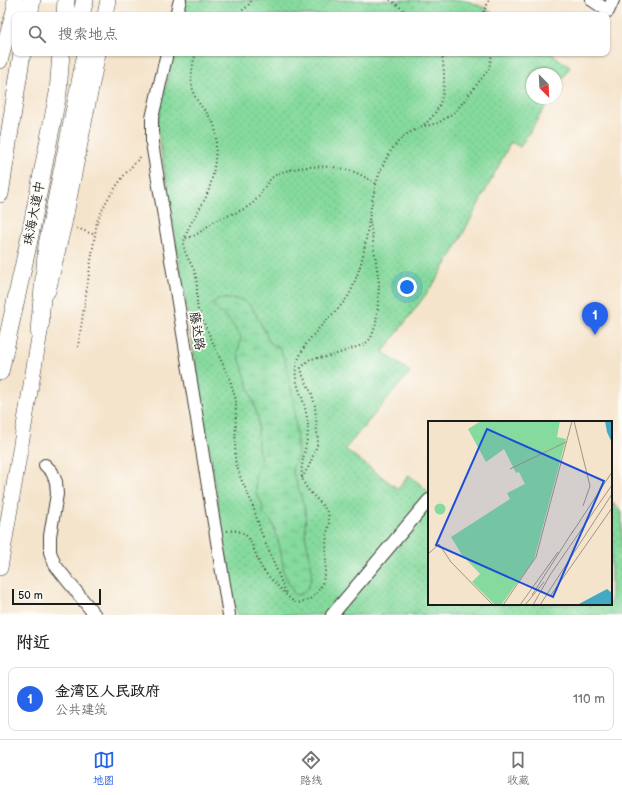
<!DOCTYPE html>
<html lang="zh">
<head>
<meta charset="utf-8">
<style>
  :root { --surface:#fff; --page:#f2f2f2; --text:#222; --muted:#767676; --line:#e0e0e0; --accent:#2563eb }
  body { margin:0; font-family:"Balsamiq Sans","LXGW WenKai TC",sans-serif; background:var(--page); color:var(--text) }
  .compass { position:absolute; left:526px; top:68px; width:36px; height:36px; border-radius:50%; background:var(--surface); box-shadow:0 1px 3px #0004; rotate:156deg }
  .scale { position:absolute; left:12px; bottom:10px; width:89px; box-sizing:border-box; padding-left:4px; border:2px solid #1c1c1c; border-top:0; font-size:11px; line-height:14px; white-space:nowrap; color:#1c1c1c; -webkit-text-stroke:3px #fdfcf7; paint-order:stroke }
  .you { position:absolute; left:407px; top:287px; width:14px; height:14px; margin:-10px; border:3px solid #fff; border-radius:50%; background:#1a73e8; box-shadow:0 0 0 6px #1a73e833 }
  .badge { display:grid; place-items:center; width:26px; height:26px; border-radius:50%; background:var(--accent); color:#fff; font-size:13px; font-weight:700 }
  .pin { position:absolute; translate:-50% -33px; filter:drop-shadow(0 1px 2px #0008) }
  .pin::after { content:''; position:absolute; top:21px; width:14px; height:12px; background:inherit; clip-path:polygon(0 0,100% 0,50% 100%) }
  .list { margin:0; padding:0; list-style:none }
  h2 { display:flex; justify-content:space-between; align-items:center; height:52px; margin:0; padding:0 16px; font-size:17px }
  h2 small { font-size:13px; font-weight:400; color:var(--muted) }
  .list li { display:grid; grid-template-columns:26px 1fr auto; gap:12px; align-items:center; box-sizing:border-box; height:64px; margin:0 8px 8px; padding:0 8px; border:1px solid var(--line); border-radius:8px }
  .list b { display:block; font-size:15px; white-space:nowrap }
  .list p { margin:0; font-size:13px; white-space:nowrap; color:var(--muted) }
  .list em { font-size:13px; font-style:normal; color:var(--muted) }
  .icon { flex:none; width:22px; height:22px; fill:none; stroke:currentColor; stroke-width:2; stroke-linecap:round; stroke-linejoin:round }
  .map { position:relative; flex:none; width:622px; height:615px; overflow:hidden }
  .search { position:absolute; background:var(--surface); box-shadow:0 1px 3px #0004; left:12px; right:12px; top:12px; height:44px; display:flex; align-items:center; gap:10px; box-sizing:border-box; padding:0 14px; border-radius:8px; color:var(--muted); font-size:15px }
  .sheet { height:124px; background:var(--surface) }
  nav { display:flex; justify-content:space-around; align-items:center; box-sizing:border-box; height:56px; border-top:1px solid var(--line); background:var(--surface); font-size:11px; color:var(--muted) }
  nav a { display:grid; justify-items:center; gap:2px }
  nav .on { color:var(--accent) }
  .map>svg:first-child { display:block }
</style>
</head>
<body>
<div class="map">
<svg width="622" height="615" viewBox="0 0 622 615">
  <defs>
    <pattern id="grass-dots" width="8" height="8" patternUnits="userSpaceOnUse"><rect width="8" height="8" fill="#85da9d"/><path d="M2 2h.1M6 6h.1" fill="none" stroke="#72ba87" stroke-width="1.8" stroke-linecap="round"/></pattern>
    <pattern id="wetland-marsh" width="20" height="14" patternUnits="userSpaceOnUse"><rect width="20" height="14" fill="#85da9d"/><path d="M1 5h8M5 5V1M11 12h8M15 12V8" fill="none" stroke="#72ba87"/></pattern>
  </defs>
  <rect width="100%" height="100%" fill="#fdfcf7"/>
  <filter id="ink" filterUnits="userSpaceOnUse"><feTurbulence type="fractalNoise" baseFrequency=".025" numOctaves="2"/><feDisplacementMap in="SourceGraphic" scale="8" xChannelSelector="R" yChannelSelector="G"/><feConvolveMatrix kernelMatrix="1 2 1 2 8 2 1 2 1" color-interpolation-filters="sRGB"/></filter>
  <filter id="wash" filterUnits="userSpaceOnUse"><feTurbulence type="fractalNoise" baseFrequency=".012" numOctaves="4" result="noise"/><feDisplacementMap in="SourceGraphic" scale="16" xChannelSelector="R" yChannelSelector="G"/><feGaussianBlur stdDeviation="0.9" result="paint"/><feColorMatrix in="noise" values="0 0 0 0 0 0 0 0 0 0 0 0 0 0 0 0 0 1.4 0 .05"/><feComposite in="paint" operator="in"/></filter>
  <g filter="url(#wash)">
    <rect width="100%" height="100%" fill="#f5e4cc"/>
    <path fill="url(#grass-dots)" stroke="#507b5c" d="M185 0H465L485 8 495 15H182Z
      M173 53H551L570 67 556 89V74H532V98H551L520 147 511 142 455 249 435 282 383 352 410 372 345 449 398 489 409 475 429 492V604H611V502L622 511V615H236L157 125Z"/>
    <path fill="url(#wetland-marsh)" stroke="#507b5c" d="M218 299C227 299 238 298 246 302 254 307 266 334 270 343L279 347 285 360 294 404 298 457 292 469C296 483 302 497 305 511 307 520 304 530 306 539 309 556 320 585 299 595L294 594 284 573 280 547 272 522 263 513 262 504 256 492 255 475 262 463 258 447V418L238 353 241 337 231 322 211 304Z"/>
  </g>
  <g filter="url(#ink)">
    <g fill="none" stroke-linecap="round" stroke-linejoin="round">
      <g stroke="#3d3a36" stroke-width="14">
        <path id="minor" d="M592 0 608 11 613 0
          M176 15 180 0
          M167 53 152 118V143L229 615
          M45 465 52 472 56 482 57 494 50 536V552L55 565 95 615
          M332 615 429 500"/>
      </g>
      <g stroke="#3d3a36" stroke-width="16">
        <path id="major" d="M105 15 108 0
          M0 61 15 7
          M48 291 64 224 98 53
          M0 568 42 320"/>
      </g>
      <g stroke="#3d3a36" stroke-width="18">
        <path id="highway" d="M15 7V0
          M29 15 32 0
          M65 15 66 0
          M81 15 85 0
          M0 194 22 53
          M39 331 47 245 86 53
          M0 372 28 245 58 93 61 53"/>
      </g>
      <path stroke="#3d3a36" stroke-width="2" stroke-dasharray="1 3" stroke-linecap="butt" d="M390 0 395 3 409 15
        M484 11 486 15
        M236 15 247 7 252 0
        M480 15 484 11 489 0
        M196 53C191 67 189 87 197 100 205 114 216 118 216 137 216 158 214 180 205 199 198 213 186 227 184 243 183 255 194 265 196 277 198 288 196 299 198 310L230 380 236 400 235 460 241 479 252 503 261 532 286 593
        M421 127 438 123 455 112 489 69 492 53
        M77 228 95 235
        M186 238C190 237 194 236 197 234 203 231 207 226 212 223 225 215 241 213 253 203 262 195 265 183 274 176 291 165 333 164 352 171 360 174 368 179 376 184
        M78 347 97 221 107 200 125 174 142 155
        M302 478 309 466 318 443 315 406 312 394 303 376 301 368 310 359 331 356 365 344 371 338 376 324 378 304 379 283 370 221
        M227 531C233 530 239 530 244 534 254 542 256 559 263 570 264 572 291 600 293 601 298 604 305 602 310 599 331 585 324 555 327 534 328 526 331 520 327 512 320 499 305 492 302 477 300 461 308 445 308 429 308 422 306 412 304 404 301 393 294 380 296 369 301 337 333 319 349 295 352 290 354 283 356 278 370 243 367 202 382 167 388 154 396 141 409 133 416 129 425 126 430 119 447 101 445 76 442 53"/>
      <use href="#minor" stroke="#fff" stroke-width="12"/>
      <use href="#major" stroke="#fff" stroke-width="15"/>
      <use href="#highway" stroke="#fff" stroke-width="17"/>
    </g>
  </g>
  <g text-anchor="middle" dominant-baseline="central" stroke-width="3.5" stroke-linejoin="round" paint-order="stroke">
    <g font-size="13" fill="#1c1c1c" stroke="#fdfcf7">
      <text transform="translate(34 213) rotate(-79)">珠海大道中</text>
      <text transform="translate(197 331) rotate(81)">藤达路</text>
    </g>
  </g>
  <g transform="translate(428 421)">
    <rect width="184" height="184" fill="#f5e4cc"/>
    <path d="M53 0H132L129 16 138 18 106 139 73 184H67L44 161 52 153 34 134 23 116 82 78 79 72 97 63 91 51 88 52 76 28 58 41 40 8Z" fill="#85da9d"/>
    <path d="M118 39V62L111 76 109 101 104 98 101 84 113 44Z" fill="#85da9d"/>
    <path d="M6.5 88a5.5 5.5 0 1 1 11 0a5.5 5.5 0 1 1-11 0Z" fill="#85da9d"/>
    <path d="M177 0H184V22L179 11ZM179 168 184 172V184H149Z" fill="#44aac4"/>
    <path fill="none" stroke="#9e9486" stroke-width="1" d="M146 0 162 65 155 85M82 48 138 21M144 112 184 51M0 133 11 123 23 141 65 184M104 174 145 110M123 174 184 87M75 184 108 136 144 0M92 184 130 131M97 184 116 161M105 184 122 154 184 64M112 184 184 73"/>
    <path fill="#1d4ed8" fill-opacity="0.15" stroke="#1d4ed8" stroke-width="2" d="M59 8 176 60 125 176 8 124Z"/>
    <rect width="184" height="184" fill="none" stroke="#1c1c1c" stroke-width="2"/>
  </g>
</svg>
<svg class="compass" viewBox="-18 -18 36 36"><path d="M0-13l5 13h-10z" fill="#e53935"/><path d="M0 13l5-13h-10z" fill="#767676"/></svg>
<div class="scale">50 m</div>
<div class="you"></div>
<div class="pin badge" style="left:595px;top:335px">1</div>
<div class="search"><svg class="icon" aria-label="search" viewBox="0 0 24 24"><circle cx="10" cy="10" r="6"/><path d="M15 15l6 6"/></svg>搜索地点</div>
</div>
<section class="sheet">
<h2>附近<small></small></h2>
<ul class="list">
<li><span class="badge">1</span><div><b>金湾区人民政府</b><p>公共建筑</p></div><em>110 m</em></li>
</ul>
</section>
<nav>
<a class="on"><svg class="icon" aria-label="map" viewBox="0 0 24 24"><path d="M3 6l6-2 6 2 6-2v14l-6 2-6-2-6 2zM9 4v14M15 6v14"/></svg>地图</a>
<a><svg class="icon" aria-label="directions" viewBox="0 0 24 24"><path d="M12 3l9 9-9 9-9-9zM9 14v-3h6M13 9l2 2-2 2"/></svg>路线</a>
<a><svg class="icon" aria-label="saved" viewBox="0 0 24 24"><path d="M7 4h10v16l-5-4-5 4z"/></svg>收藏</a>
</nav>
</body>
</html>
